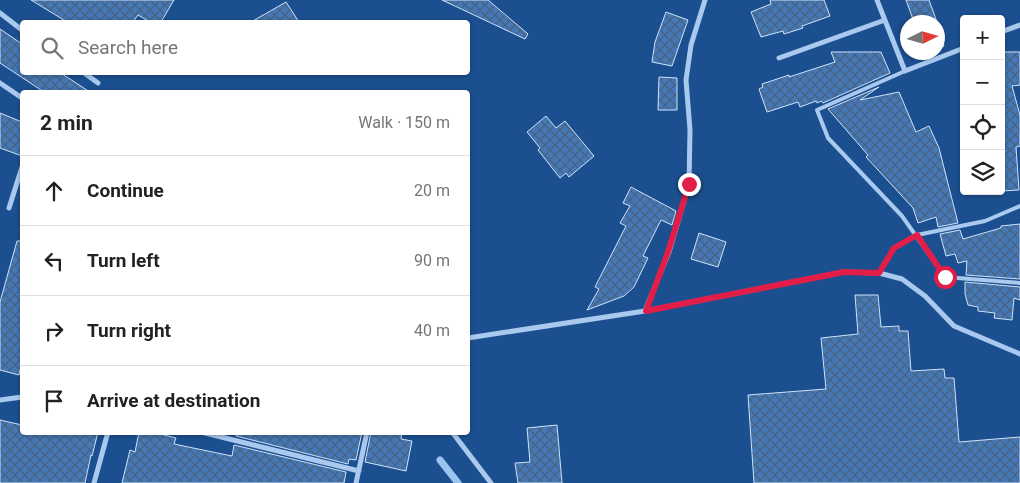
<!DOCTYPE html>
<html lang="en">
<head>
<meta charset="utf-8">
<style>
  :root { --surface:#fff; --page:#f2f2f2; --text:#222; --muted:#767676; --line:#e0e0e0 }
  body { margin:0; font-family:Roboto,sans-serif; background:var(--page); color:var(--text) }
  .controls { position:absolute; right:15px; top:15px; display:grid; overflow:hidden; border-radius:5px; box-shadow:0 1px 4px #0004 }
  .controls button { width:45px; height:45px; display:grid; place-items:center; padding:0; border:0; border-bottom:1px solid var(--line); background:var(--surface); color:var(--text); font:25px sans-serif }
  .compass { position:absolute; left:900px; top:15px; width:45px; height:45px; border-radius:50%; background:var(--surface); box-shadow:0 1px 4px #0004; rotate:85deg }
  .stop { position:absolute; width:15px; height:15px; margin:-11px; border:4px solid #e11d48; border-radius:50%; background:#fff }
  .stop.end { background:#e11d48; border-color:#fff; box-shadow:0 1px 5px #0008 }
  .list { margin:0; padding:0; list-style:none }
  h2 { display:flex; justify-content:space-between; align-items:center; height:65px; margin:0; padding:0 20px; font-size:21px }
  h2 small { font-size:16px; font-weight:400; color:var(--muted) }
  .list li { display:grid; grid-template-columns:32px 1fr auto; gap:15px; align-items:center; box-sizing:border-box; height:70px; padding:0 20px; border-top:1px solid var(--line) }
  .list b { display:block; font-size:19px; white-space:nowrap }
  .list em { font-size:16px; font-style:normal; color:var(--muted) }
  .icon { flex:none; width:28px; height:28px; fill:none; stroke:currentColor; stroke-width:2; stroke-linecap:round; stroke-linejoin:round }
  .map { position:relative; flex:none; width:1020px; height:483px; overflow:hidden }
  .search { position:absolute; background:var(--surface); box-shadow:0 1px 4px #0004; left:20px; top:20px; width:450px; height:55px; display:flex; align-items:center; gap:12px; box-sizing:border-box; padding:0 18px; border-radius:5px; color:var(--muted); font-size:19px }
  .panel { position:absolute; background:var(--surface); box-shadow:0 1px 4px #0004; left:20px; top:90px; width:450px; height:345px; border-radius:5px }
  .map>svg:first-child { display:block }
</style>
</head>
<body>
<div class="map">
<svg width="1020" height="483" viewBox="0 0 1020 483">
  <defs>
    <pattern id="building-cross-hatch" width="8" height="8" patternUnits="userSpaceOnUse" patternTransform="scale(1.25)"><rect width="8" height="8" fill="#4478b7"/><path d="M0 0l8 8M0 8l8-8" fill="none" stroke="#486282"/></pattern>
  </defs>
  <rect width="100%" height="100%" fill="#1b4f8f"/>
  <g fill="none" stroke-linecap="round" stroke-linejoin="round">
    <path stroke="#9cc4f0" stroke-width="7" d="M440 460 458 483"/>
  </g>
  <path fill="url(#building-cross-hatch)" stroke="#cfe3fa" d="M31 0H174L161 22H150L138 15 133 22H67Z
    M442 0H488L528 34 525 39Z
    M770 0H824L830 16 802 26 803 28 784 34 783 31 761 37 751 12 771 4Z
    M906 0H929L937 22H914Z
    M286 2 299 22H251Z
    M666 12 688 20 672 66 652 62 655 42Z
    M938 25 944 46 938 49Z
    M0 29 22 44V72H59L90 92H44L0 63Z
    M831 52H881L890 73 823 103 821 101 817 103 816 101 800 107 798 102 767 112 759 89 763 87 762 84 789 75V77L835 62Z
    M1001 52H1020V85L1012 86 1020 115V146L1016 147 1019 190 1001 191Z
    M659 77 677 78V110H658Z
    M879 87 860 100 899 92 916 132 929 126 939 148 958 223 938 227 936 217 918 223 913 208 866 157 868 155 828 109Z
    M0 113 22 122V156L0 148Z
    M546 116 556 128 565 121 594 156 569 177 566 173 560 178 538 150 540 148 527 132Z
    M631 187 676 211 672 225 661 220 643 256 648 258 634 287 624 296 587 310 599 289 595 287 626 226 620 223 630 206 623 203Z
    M1020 224V279L966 275 967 261 958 263 955 254 946 256 940 234 960 230 963 239 1001 228V226Z
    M699 233 726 242 718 267 691 259Z
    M17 241H22V361L19 375 0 370V302Z
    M965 282 1020 287V300L1014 298 1012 320 994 318 995 313 978 311V307L968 305 965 294Z
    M855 295H878L881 327 899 326V331H908L911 371 944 369 945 378H954L959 442 1020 437V483H754L748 395 826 389 821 338 858 334Z
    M0 420 22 425V432H98L92 456 91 455 85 483H0Z
    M557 425 562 483H518L515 463 530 462 527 428Z
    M139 432H152L176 438 174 444 232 456 234 445 346 472 344 483H122L130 450 135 452Z
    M237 432H362L356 460 349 459 348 464 236 436Z
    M371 432H402L401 439 412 441 406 471 365 462Z"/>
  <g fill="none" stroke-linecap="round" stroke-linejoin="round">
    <path stroke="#a9c9ee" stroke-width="4" d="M905 71 817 110 828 138 902 216 945 277 1020 283
      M879 273 894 248 917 235 985 221 1020 206"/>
    <path stroke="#a9c9ee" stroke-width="5" d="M877 0 905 71 964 48
      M0 13 22 30
      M1001 32 1020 25
      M779 58 885 20
      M83 72 98 83
      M0 83 22 98
      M9 208 22 167
      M645 311 669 252 689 184 690 130 686 80 691 45 705 0
      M468 338 645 311 844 272 879 273 902 279 925 296 954 326 1020 354
      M0 400 22 397
      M201 432 359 471
      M452 432 491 483
      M94 483 108 432
      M356 483 367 432"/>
  </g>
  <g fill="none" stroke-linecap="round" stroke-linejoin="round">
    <path stroke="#e11d48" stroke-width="6" d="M689 184 668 252 646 311 844 272 879 273 894 248 917 235 945 277"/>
  </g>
</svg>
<div class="controls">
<button>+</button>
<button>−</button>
<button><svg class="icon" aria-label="locate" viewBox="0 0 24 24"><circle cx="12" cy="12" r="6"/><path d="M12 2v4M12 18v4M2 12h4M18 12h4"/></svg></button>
<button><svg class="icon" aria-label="layers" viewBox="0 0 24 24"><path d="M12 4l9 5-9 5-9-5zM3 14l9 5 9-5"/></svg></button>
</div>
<svg class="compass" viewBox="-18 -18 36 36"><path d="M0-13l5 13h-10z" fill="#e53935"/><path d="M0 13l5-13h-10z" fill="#767676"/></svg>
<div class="stop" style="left:945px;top:277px"></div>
<div class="stop end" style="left:689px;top:184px"></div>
<div class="search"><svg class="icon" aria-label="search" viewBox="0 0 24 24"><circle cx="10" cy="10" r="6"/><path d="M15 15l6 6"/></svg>Search here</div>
<section class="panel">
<h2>2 min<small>Walk · 150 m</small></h2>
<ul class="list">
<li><svg class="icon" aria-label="ahead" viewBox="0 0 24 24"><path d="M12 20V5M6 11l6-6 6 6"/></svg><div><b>Continue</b></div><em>20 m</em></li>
<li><svg class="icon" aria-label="left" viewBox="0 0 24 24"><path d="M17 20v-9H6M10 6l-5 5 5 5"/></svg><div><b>Turn left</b></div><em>90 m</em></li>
<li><svg class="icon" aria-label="right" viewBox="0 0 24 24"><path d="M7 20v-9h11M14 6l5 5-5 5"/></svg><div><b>Turn right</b></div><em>40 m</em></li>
<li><svg class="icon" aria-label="arrive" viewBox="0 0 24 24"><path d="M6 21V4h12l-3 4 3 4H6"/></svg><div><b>Arrive at destination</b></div></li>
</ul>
</section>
</div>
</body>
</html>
